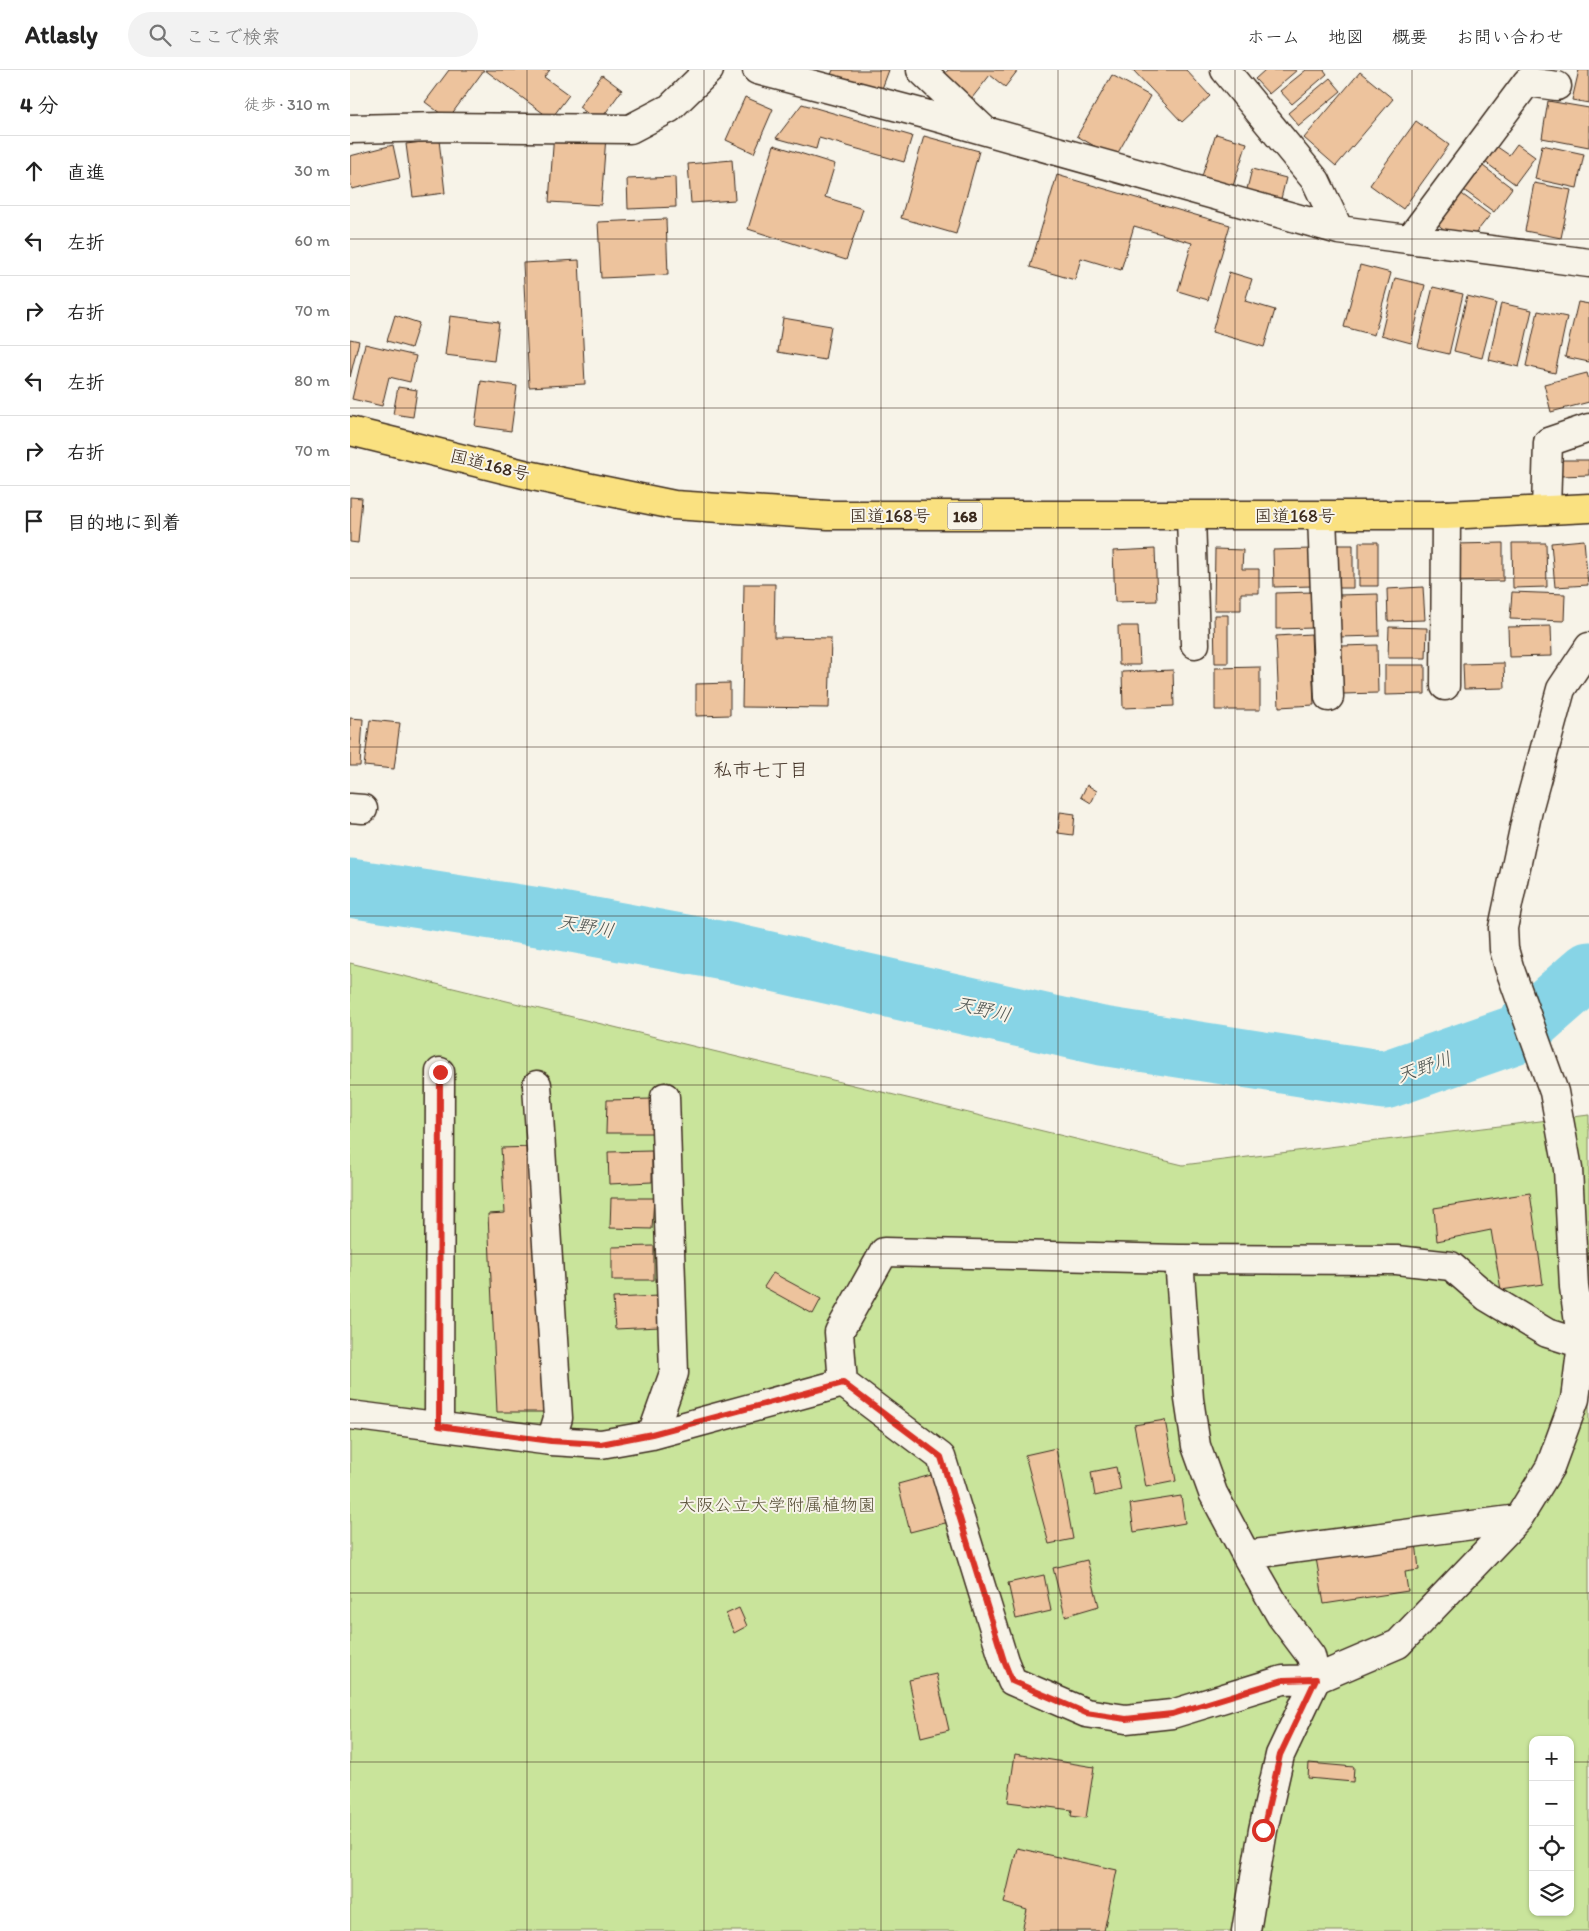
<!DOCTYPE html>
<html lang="ja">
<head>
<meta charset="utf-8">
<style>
  :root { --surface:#fff; --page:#f2f2f2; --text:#222; --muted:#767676; --line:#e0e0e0 }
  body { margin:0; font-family:Itim,"Klee One",sans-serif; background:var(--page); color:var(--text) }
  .controls { position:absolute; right:15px; bottom:15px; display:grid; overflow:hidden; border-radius:10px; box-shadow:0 1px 4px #0004 }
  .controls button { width:45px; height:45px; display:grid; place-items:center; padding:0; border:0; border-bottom:1px solid var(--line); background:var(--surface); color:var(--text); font:25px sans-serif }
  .stop { position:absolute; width:15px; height:15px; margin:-11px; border:4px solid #d93025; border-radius:50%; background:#fff }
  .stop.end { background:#d93025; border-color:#fff; box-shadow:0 1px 5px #0008 }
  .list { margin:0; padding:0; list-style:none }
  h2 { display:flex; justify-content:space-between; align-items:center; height:65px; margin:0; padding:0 20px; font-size:21px }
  h2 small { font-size:16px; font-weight:400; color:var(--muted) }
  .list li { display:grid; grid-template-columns:32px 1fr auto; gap:15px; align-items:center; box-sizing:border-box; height:70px; padding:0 20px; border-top:1px solid var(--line) }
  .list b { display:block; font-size:19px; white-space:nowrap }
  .list em { font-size:16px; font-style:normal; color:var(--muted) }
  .icon { flex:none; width:28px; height:28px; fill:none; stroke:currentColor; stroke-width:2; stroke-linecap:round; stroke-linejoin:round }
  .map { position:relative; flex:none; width:1239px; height:1861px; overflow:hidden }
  header { display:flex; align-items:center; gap:30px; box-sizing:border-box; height:70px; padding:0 25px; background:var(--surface); border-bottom:1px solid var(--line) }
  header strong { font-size:24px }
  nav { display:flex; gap:28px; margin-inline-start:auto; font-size:18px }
  .search { width:350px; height:45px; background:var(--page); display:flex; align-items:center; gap:12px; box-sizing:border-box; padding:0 18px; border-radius:28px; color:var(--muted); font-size:19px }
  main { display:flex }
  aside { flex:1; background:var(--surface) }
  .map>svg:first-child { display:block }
</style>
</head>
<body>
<header>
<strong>Atlasly</strong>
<div class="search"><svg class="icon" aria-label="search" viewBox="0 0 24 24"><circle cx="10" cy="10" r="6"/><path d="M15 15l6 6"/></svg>ここで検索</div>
<nav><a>ホーム</a><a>地図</a><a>概要</a><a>お問い合わせ</a></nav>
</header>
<main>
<aside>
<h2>4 分<small>徒歩 · 310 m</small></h2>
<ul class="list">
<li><svg class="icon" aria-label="ahead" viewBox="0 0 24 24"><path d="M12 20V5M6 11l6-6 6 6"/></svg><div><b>直進</b></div><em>30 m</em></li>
<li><svg class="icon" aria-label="left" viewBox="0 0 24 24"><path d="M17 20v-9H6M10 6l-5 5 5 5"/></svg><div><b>左折</b></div><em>60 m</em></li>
<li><svg class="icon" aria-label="right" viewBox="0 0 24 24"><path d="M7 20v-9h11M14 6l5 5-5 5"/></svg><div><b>右折</b></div><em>70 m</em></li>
<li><svg class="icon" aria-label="left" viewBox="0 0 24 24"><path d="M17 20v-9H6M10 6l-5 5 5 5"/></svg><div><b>左折</b></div><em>80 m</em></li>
<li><svg class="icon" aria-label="right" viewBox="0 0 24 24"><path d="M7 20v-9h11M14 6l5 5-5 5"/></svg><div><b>右折</b></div><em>70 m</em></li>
<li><svg class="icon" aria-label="arrive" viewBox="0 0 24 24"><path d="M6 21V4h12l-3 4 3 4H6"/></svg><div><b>目的地に到着</b></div></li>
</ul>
</aside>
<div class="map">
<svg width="1239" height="1861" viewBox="0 0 1239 1861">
  <rect width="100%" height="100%" fill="#f7f3e8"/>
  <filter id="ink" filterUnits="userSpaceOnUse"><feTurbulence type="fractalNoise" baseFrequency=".02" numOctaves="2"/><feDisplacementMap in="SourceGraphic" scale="10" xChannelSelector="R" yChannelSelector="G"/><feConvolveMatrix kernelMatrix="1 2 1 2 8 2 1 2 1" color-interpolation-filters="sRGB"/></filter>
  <g filter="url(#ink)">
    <path fill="#c9e49b" stroke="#82875c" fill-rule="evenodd" d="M0 893 833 1095 1239 1045V1861H0ZM1183 1670H1220V1842H1183Z"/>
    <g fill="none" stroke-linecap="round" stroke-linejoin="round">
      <path stroke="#87d4e6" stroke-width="59" d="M0 818 195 848 379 882 752 966 1035 1010 1167 964 1239 901"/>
    </g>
    <path fill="#edc39d" stroke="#3b2a1e" d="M99 0H134L98 49 75 32Z
      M135 0H200L194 7 219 25 201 49Z
      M483 0H539L530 24 480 7Z
      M598 0H668L655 17 640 5 622 28 593 6Z
      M783 0H836L860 26 832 52Z
      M915 0H947L919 24 905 9Z
      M956 0H974L977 4 942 34 930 21Z
      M1229 0H1239V33L1222 30Z
      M1010 2 1043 29 986 96 954 68Z
      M252 5 272 20 249 52 229 37Z
      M762 5 800 26 765 88 727 66Z
      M980 8 991 21 949 56 938 43Z
      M395 27 423 39 404 83 376 70Z
      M1198 31 1239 38V77L1192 68Z
      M452 34 562 66 554 92 469 68 466 79 426 68Z
      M1066 51 1099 75 1053 139 1020 115Z
      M204 63 256 66 251 135 199 132Z
      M866 64 897 73 881 122 850 112Z
      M574 66 629 81 606 164 551 148Z
      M89 70 95 123 63 127 56 74Z
      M1143 74 1159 85 1167 74 1185 87 1165 114 1131 89Z
      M43 75 50 108 2 119 0 110V86Z
      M424 75 485 94 475 127 513 139 496 190 398 159Z
      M1192 75 1234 84 1227 118 1185 109Z
      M382 90 385 130 341 133 338 94Z
      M1129 93 1162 118 1144 142 1111 118Z
      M902 99 936 108 930 133 896 123Z
      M707 105 880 155 858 230 828 221 842 173 784 156 771 200 731 188 725 210 680 197Z
      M325 107 326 137 278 139 277 109Z
      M1184 113 1221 120 1211 168 1175 161Z
      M1109 122 1140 145 1121 169 1110 172 1086 153Z
      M316 149 318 205 251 208 248 152Z
      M229 190 235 314 179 317 173 193Z
      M1010 195 1041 203 1024 265 994 257Z
      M879 202 902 209 895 231 925 240 914 277 862 262Z
      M1045 208 1075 215 1061 273 1031 265Z
      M1083 217 1113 224 1099 284 1068 277Z
      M1117 226 1146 233 1132 288 1104 281Z
      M1228 232 1239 234V292L1215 287Z
      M1151 233 1182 240 1169 297 1139 290Z
      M1188 241 1217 247 1205 303 1176 296Z
      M45 245 69 253 61 278 37 271Z
      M100 246 149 252 144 291 95 285Z
      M433 248 481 256 475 290 428 282Z
      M0 269 9 271 0 307Z
      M15 274 66 286 60 312 39 307 32 336 2 329Z
      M1237 303 1239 310V332L1201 342 1194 314Z
      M131 311 167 316 161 361 125 356Z
      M48 317 67 320 63 347 43 344Z
      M1211 390H1239V405L1211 406Z
      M0 427 12 428 8 473 0 472Z
      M1234 470 1238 515 1205 517 1201 473Z
      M1009 472H1028V516H1009Z
      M1153 473V511L1107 512 1106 474Z
      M1162 473H1196L1197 517 1163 518Z
      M982 475H1003V518H982Z
      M805 479 807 531 765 532 763 481Z
      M865 479 893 480 892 499H909V523H891V540H864Z
      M961 479 962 516 924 517 923 480Z
      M394 514H425L424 567 481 568 479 638 392 637Z
      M1073 517 1075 550 1038 551 1037 519Z
      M963 522 964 558 926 559V523Z
      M1162 522 1215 524 1214 551 1160 549Z
      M1028 524 1029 566 989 567 988 525Z
      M864 545H878V593H865Z
      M768 556H788L790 595H769Z
      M1201 556 1202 586 1159 587 1158 557Z
      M1039 557 1077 558 1076 588H1038Z
      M961 564 964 635 929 637 926 566Z
      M1027 575 1028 623 993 624 991 576Z
      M1154 593 1155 618 1114 619 1113 594Z
      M1035 595H1075V624L1035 625Z
      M910 597V640H865V598Z
      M823 600 824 636 773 638 772 602Z
      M380 613V645L346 646V614Z
      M0 648 13 649 10 696H0Z
      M20 650 50 653 44 699 14 696Z
      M737 715 747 721 741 733 731 727Z
      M710 742 725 744 723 765 708 763Z
      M303 1029 302 1063H256L257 1030Z
      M183 1077 196 1342H147L138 1144 155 1143 151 1078Z
      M302 1081V1112L259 1114 258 1082Z
      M1180 1123 1193 1214 1151 1220 1141 1160 1087 1171 1084 1138Z
      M261 1128H304L302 1159 260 1158Z
      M304 1176V1210H262V1177Z
      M423 1203 471 1229 463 1244 414 1217Z
      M309 1226 310 1257 265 1259 263 1228Z
      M815 1350 826 1411 796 1417 784 1355Z
      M706 1378 723 1469 699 1474 675 1385Z
      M766 1397 771 1420 745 1426 741 1402Z
      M585 1404 599 1452 560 1462 548 1414Z
      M831 1426 835 1453 784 1462 780 1434Z
      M1066 1472 1069 1500 1055 1502 1058 1521 974 1534 966 1488Z
      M737 1490 749 1536 715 1546 703 1498Z
      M694 1505 701 1541 666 1549 658 1513Z
      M389 1538 397 1556 384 1563 376 1544Z
      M586 1604 599 1660 571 1667 559 1610Z
      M665 1684 744 1697 736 1748 721 1746 722 1740 658 1732Z
      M959 1693 1004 1697 1003 1712 958 1708Z
      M667 1778 767 1800 754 1861H672L677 1840 654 1833Z"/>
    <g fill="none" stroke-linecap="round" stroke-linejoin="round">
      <g stroke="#3b2a1e" stroke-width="31">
        <path id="minor" d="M407 0 575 44 989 160 1239 193
          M571 0 632 58
          M875 0 966 111 989 160
          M0 59 90 57 280 59 320 38 359 0
          M1060 169 1177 12 1207 16
          M1196 440 1198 372 1239 358
          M841 446 845 574
          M972 446 979 627
          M1095 616 1096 445
          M0 738 13 739
          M187 1015 208 1348 201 1371
          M493 1313 489 1262 534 1182 829 1189 1047 1190 1101 1196 1137 1227 1197 1263 1232 1274 1239 1272
          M0 1345 201 1371 251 1374 302 1365 493 1313 591 1387 654 1591 662 1611 736 1643 776 1649 822 1644 933 1610 966 1609 961 1586 931 1546 896 1485 863 1423 846 1376 839 1329 829 1189
          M89 1356 90 1002
          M302 1365 324 1303 315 1027
          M896 1485 1168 1449
          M896 1861 913 1760 930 1685 966 1609 1048 1574 1168 1449 1200 1397 1225 1329 1232 1274 1224 1217 1218 1099 1204 1022 1159 897 1154 879 1153 858 1178 740 1211 619 1239 577"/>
      </g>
      <g stroke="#3b2a1e" stroke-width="31">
        <path id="highway" d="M0 361 178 405 324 435 478 445H1096L1239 438"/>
      </g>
      <use href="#minor" stroke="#f7f3e8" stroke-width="28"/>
      <use href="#highway" stroke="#fae180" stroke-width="28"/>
    </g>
  </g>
  <g fill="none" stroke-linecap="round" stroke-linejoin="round" filter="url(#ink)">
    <path stroke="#d93025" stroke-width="6" d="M90 1002 89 1356 201 1371 251 1374 302 1364 493 1313 591 1387 654 1591 662 1611 736 1643 776 1649 822 1644 933 1610 966 1609 930 1685 913 1760"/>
  </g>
  <path fill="none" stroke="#3b2a1e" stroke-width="1" stroke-opacity="0.55" d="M177 0V1861M354 0V1861M531 0V1861M708 0V1861M885 0V1861M1062 0V1861M0 169H1239M0 338H1239M0 508H1239M0 677H1239M0 846H1239M0 1015H1239M0 1184H1239M0 1353H1239M0 1523H1239M0 1692H1183M1220 1692H1239"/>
  <g text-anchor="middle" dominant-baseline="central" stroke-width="4" stroke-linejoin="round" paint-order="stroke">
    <rect fill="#f7f3e8" stroke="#73665b" stroke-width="1" x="597.5" y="432.5" width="35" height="27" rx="4"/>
    <g font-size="16" font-weight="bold" fill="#3b2a1e">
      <text x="615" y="446">168</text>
    </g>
    <g font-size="18" fill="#3b2a1e" stroke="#f7f3e8">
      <text transform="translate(140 395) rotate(14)">国道168号</text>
      <text x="540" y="446">国道168号</text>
      <text x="945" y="446">国道168号</text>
    </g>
    <g font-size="18" fill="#574f37" stroke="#f7f3e8">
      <text x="427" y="1435">大阪公立大学附属植物園</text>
    </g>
    <g font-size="19" fill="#3b2a1e" stroke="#f7f3e8">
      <text x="411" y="699">私市七丁目</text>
    </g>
    <g font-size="19" font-style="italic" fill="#4e5450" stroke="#f7f3e8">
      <text transform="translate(236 856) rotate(10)">天野川</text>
      <text transform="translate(633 939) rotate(13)">天野川</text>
      <text transform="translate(1074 997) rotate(-19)">天野川</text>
    </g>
  </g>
</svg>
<div class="controls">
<button>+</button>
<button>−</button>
<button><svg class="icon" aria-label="locate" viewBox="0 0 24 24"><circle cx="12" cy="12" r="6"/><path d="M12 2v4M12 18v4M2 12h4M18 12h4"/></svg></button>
<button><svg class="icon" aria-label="layers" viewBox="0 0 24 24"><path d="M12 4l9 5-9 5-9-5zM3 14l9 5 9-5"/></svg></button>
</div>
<div class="stop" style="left:913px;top:1760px"></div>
<div class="stop end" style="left:90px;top:1002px"></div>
</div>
</main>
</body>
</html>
